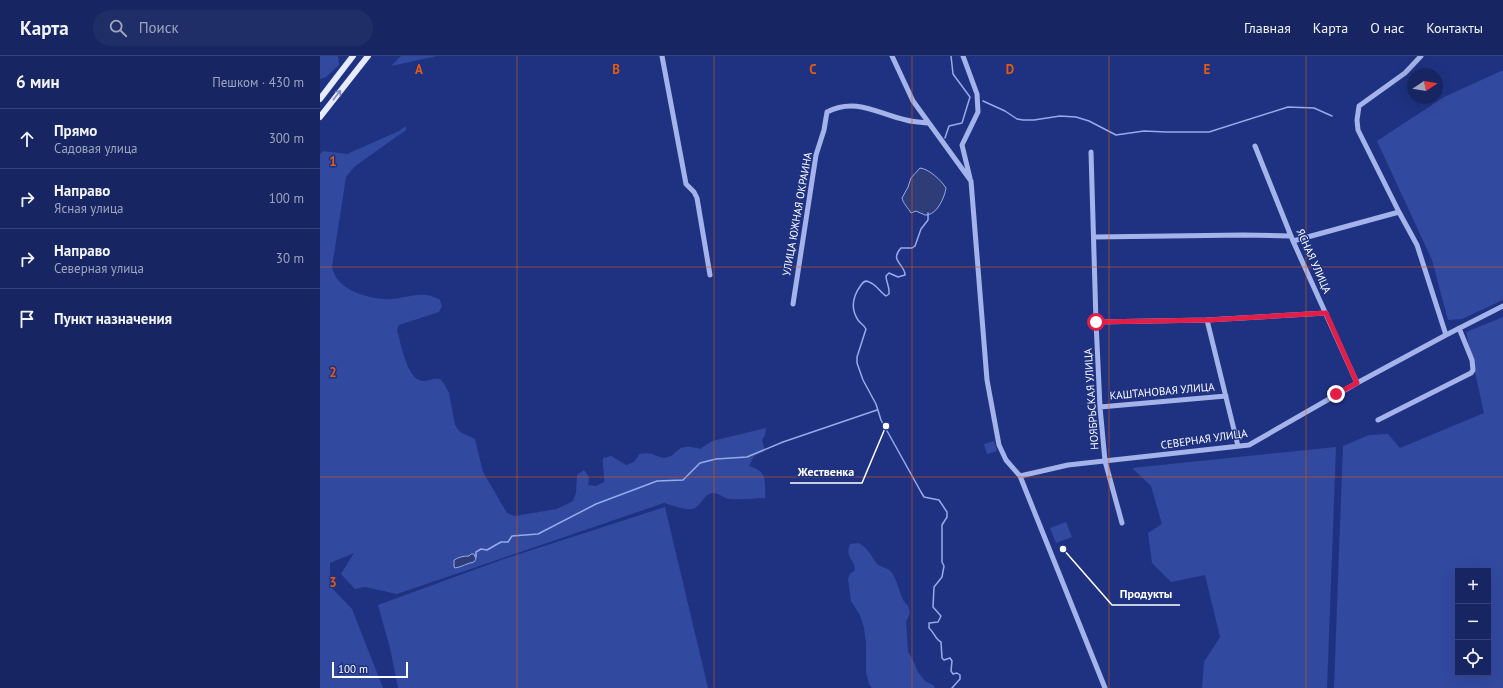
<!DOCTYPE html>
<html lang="ru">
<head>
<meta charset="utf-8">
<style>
  :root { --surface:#172662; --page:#202e68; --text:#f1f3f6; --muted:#9ea5be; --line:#364377 }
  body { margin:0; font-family:"PT Sans",sans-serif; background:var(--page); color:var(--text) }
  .controls { position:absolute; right:12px; bottom:12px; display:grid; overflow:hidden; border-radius:0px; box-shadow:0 4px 16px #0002 }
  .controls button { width:36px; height:36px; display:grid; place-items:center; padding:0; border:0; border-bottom:1px solid var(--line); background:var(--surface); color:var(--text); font:20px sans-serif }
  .compass { position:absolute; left:1087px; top:12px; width:36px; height:36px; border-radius:50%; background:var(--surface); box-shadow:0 4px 16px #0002; rotate:78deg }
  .scale { position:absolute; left:12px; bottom:10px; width:76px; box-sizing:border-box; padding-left:4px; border:2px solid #fff; border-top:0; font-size:11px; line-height:14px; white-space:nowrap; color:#fff; -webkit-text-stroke:3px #1f3282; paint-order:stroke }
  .stop { position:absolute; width:12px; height:12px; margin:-9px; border:3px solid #e11d48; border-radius:50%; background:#fff }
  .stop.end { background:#e11d48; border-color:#fff; box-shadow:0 1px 4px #0008 }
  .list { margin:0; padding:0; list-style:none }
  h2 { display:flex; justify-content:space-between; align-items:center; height:52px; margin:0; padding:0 16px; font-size:17px }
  h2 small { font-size:13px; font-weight:400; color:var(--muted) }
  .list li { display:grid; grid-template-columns:26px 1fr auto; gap:12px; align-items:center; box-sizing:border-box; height:60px; padding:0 16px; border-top:1px solid var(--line) }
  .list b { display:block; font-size:15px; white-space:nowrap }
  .list p { margin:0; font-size:13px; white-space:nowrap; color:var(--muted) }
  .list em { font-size:13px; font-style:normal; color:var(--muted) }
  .icon { flex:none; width:22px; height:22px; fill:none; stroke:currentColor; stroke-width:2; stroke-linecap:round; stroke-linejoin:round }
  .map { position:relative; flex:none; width:1183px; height:632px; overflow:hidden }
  header { display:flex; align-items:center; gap:24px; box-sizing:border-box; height:56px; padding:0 20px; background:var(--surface); border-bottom:1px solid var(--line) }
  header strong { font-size:19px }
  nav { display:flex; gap:22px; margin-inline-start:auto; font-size:14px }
  .search { width:280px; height:36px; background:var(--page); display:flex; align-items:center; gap:10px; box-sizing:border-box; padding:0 14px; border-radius:22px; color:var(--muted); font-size:15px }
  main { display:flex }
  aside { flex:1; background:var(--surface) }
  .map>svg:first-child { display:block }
</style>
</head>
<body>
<header>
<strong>Карта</strong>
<div class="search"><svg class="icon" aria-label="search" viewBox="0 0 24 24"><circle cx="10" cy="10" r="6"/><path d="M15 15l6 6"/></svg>Поиск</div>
<nav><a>Главная</a><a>Карта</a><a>О нас</a><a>Контакты</a></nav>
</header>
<main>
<aside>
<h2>6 мин<small>Пешком · 430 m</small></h2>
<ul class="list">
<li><svg class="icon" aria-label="ahead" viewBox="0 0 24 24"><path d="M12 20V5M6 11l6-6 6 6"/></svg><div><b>Прямо</b><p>Садовая улица</p></div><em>300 m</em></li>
<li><svg class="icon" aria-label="right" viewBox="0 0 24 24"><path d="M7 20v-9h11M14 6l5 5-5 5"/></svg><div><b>Направо</b><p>Ясная улица</p></div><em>100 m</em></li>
<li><svg class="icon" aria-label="right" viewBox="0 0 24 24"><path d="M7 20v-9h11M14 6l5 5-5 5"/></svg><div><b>Направо</b><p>Северная улица</p></div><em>30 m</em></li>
<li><svg class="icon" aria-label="arrive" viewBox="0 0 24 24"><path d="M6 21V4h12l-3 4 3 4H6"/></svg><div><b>Пункт назначения</b></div></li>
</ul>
</aside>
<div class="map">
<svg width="1183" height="632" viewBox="0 0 1183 632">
  <rect width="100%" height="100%" fill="#1f3282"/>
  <path fill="#3249a0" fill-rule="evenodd" d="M0 0H18L19 9 6 21 0 23Z
    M81 0H117L71 10Z
    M1181 15H1183V244L1142 263 1128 264 1112 204 1057 85 1124 41Z
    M86 70V74L34 111 26 121 12 211C16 233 43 241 63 243 84 245 100 232 120 244L122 250 119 256 79 269 77 274C81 287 87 326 104 325 110 325 112 322 120 323L125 329 129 337 135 369 140 376 155 383 163 416 187 457 195 460 237 453 253 445 256 437 257 419 264 414 269 421 268 429 276 430 284 426C285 417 282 411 283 402L291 400 306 409C313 407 316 405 319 398 324 397 328 397 332 398 338 400 342 403 348 401 353 400 354 397 358 394 364 389 373 391 380 393L392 385 446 372 445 379 442 384 445 395 434 400 429 410C432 411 436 412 438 414 447 418 445 434 445 442 434 442 422 444 410 443 404 443 400 437 393 437 382 438 382 451 372 453 364 454 352 449 344 447L77 538 45 531 35 533 21 518 34 497 10 507V530L32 553 63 632H0V98L3 95 27 98 79 75Z
    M1183 261V632H1014L1023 390 1049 379 1068 378 1080 392 1164 357 1146 276ZM1138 515H1168V617H1138Z
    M674 385 677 395 667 398 664 388Z
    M1016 391 1007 632H882L884 606 900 581 885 519 851 526 832 507 828 477 842 468 831 430 812 412Z
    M345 451 388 632H78L70 592 58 549 181 504Z
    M746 466 752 481 736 487 730 472Z
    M539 487C542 489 546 492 548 495 552 499 553 504 557 508 562 512 568 511 572 517 579 527 580 544 588 550L590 557 586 566 588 596 593 604 598 616 605 625 613 629 615 632H552L549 628 546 616V587L544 572 540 559 531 545 528 523 530 518 535 514C534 502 525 502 530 488Z"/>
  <path fill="#2e3c78" stroke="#98aaea" d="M600 112C609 113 621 124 626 132 625 140 617 160 605 159 602 158 599 156 596 155L591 157C588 152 583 147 582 142L588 131 591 122Z
    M151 498H154L156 503 154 506C147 507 142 511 135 512L134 511V504C139 501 143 500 149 500Z"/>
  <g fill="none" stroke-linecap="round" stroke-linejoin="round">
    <path stroke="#98aaea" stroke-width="1.5" d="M663 45 685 55 697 63 703 64H714L740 60 756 61 769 65 796 79 824 75 846 76H889L968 51 994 52 1012 60
      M625 82 629 70 642 67 650 41 633 18 631 0
      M608 157V164L601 173 595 190 592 192H581C569 205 585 208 585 219L578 221 569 217 566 220C566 226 570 231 569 238L566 240C560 236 556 228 549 226 546 224 543 226 541 229 533 240 530 252 538 264 540 267 544 269 546 273L537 301V307L543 324 556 348 561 364 601 436 604 441 619 444 627 456V461L622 469V506L624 510 622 521 614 531 613 551 621 560 618 566 609 567V572C614 576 615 583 621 586L622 602 624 604 630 602 632 605 631 615 633 618 637 617 640 619V623L632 632
      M156 501V496L161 493 167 494 181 486H188L192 480 218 478 276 448 337 425 363 424 380 407 396 403 427 401 463 386 557 354"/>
    <path stroke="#a4b3e9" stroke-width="5" d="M342 0 366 128 374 136 377 142 390 219
      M572 0 593 45 651 125 667 324 679 389 686 404 700 420 785 632
      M643 0 657 38 658 56 642 89 650 122
      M1101 0 1085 17 1039 50 1037 64 1038 74 1079 156 1097 189 1126 279
      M935 90 973 185 1037 327
      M771 96 776 266 780 351 785 405 802 467
      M774 181 923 179 971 180
      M973 185 1079 156
      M473 248 496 99 504 74 507 56C536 41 558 58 586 64 593 66 601 66 608 67
      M887 264 918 390
      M776 266 887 264 1006 257
      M780 351 906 340
      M1058 364 1151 317 1153 314 1152 304 1139 272
      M700 420 748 409 929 389 1037 327 1126 279 1183 250"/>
    <path stroke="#e7ebfe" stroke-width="6" d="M0 43 33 0
      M0 61 48 0"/>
  </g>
  <defs><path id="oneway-shaft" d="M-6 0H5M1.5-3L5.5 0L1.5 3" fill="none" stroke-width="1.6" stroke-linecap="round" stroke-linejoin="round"/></defs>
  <use stroke="#838ec0" href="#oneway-shaft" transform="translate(17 39) rotate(-52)"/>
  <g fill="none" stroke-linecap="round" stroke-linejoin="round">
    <path stroke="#e11d48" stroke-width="5" d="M776 266 888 264 1006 257 1037 327 1016 338"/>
  </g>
  <path fill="none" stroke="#e8590c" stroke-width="1" stroke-opacity="0.55" d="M197 0V632M394 0V632M592 0V632M789 0V632M986 0V632M0 211H1183M0 421H1183"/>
  <g text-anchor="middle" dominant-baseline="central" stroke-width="3" stroke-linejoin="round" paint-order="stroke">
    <g font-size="11" fill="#fff" stroke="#1f3282">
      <text transform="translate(477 158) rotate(-80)">УЛИЦА ЮЖНАЯ ОКРАИНА</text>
      <text transform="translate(994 205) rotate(66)">ЯСНАЯ УЛИЦА</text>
      <text transform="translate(842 335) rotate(-5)">КАШТАНОВАЯ УЛИЦА</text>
      <text transform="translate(771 343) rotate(-94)">НОЯБРЬСКАЯ УЛИЦА</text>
      <text transform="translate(884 383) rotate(-8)">СЕВЕРНАЯ УЛИЦА</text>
    </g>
  </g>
  <g font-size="13" text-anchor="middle" font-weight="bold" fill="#e8590c" stroke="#1f3282" stroke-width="3" stroke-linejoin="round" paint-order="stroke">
    <text x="99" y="18">A</text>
    <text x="296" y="18">B</text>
    <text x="493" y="18">C</text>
    <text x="690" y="18">D</text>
    <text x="887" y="18">E</text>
    <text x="13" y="110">1</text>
    <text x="13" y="321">2</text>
    <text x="13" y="531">3</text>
  </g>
  <path fill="none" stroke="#fff" stroke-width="1.5" d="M566 370L542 427H470M743 493L792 549H860"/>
  <g fill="#fff" stroke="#1f3282" stroke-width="1.5">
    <circle cx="566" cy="370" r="4"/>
    <circle cx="743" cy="493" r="4"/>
  </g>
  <g font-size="12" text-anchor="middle" font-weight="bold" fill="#fff" stroke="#1f3282" stroke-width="3" stroke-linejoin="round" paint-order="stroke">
    <text x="506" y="420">Жественка</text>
    <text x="826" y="542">Продукты</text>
  </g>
</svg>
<div class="controls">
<button>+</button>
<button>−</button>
<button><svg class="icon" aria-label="locate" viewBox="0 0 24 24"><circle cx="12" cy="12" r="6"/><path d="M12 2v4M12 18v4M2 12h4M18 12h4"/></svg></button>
</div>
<svg class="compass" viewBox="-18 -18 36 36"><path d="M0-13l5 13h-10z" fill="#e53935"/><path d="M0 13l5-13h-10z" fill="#9ea5be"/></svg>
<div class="scale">100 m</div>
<div class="stop" style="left:776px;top:266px"></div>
<div class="stop end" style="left:1016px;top:338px"></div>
</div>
</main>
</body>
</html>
